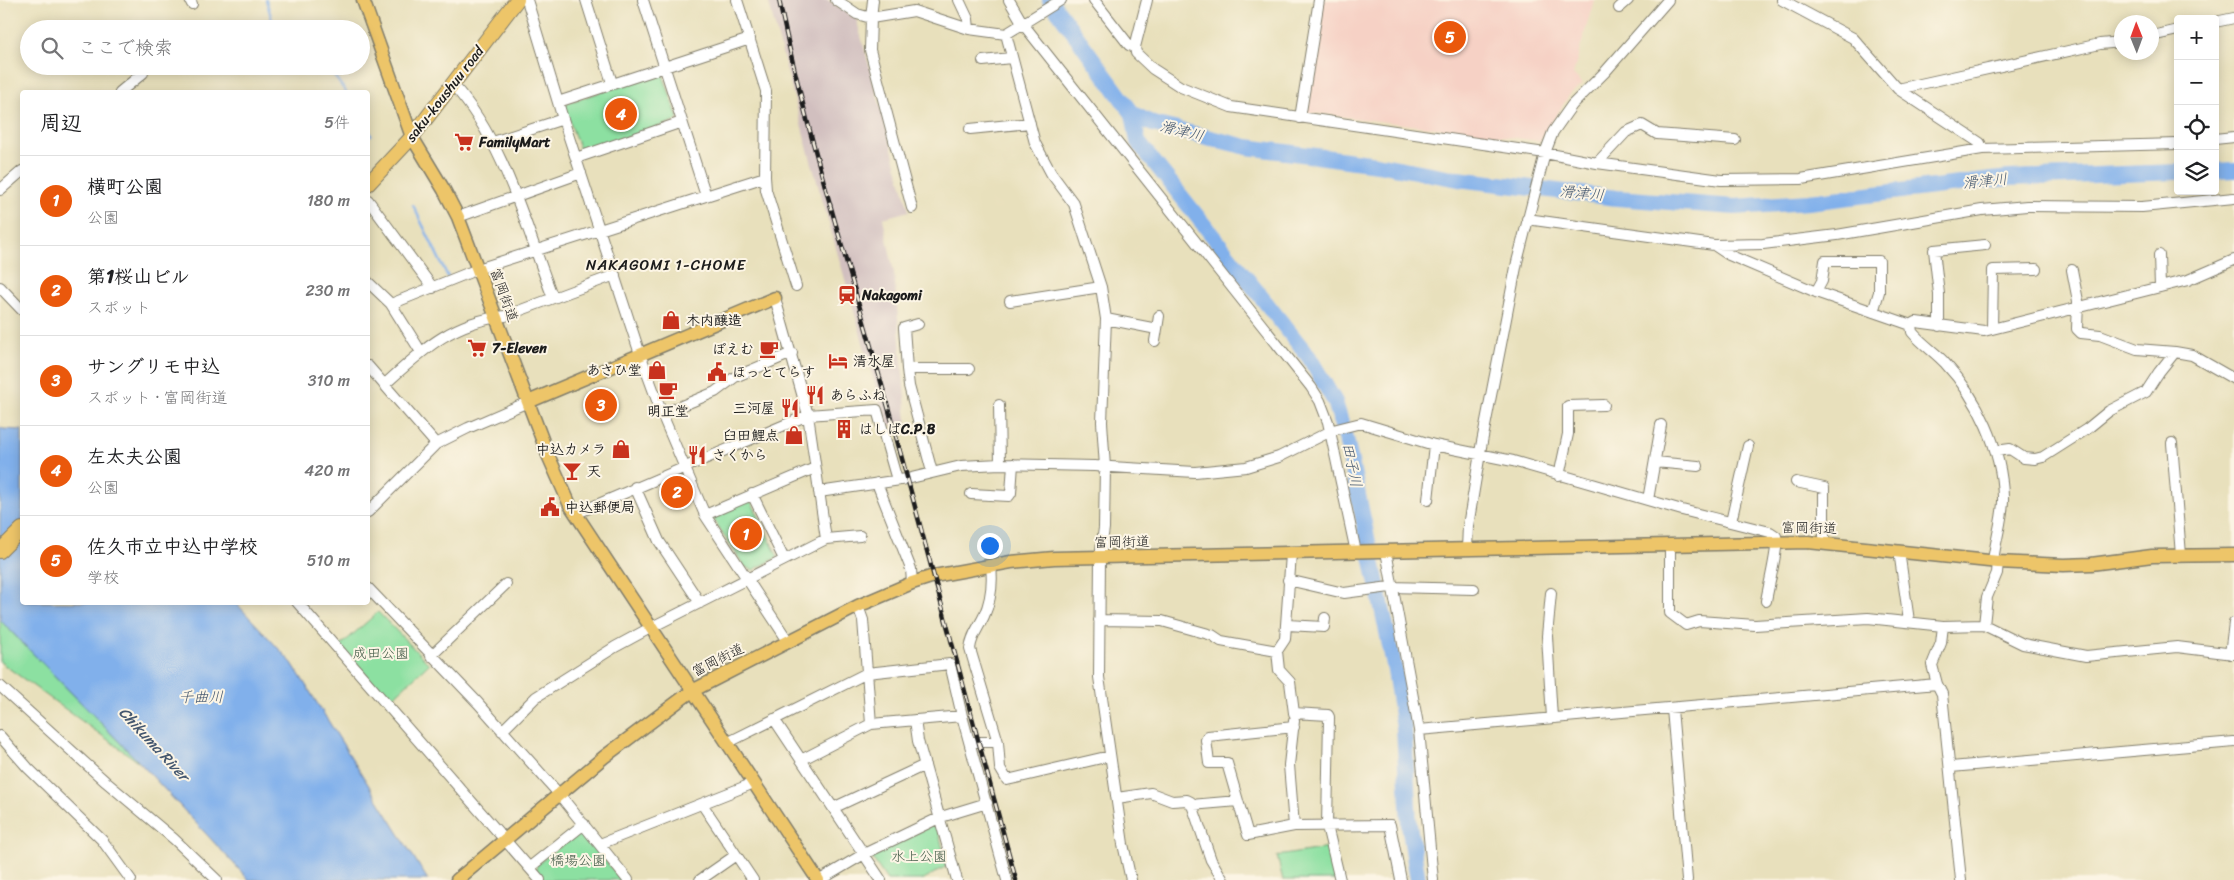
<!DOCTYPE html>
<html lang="ja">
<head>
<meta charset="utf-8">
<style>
  :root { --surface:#fff; --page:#f6f6f6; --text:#202124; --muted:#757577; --line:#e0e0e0; --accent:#ea580c }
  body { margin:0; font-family:Sriracha,"Klee One",sans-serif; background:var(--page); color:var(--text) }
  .controls { position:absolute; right:15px; top:15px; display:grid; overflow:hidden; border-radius:5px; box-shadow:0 2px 12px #0003 }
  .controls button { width:45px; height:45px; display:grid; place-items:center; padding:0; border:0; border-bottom:1px solid var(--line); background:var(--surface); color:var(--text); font:25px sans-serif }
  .compass { position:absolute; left:2114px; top:15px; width:45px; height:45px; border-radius:50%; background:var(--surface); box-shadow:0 2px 12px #0003; rotate:359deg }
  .you { position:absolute; left:989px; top:545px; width:18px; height:18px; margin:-12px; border:4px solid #fff; border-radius:50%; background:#1a73e8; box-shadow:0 0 0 8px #1a73e833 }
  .badge { display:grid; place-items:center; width:32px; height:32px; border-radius:50%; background:var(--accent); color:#fff; font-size:16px; font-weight:700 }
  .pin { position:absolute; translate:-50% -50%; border:2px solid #fff; box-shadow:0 1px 5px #0006 }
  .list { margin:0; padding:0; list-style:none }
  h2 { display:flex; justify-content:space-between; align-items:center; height:65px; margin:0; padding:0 20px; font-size:21px }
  h2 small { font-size:16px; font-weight:400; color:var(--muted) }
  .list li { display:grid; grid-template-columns:32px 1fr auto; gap:15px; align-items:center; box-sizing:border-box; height:90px; padding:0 20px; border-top:1px solid var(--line) }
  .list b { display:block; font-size:19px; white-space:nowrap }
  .list p { margin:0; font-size:16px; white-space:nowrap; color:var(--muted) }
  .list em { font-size:16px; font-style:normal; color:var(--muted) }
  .icon { flex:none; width:28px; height:28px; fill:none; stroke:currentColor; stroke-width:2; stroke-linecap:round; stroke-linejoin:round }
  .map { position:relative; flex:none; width:2234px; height:880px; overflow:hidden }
  .search { position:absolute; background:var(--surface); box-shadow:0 2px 12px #0003; left:20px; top:20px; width:350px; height:55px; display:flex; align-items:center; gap:12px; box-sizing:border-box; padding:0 18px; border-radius:28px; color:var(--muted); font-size:19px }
  .panel { position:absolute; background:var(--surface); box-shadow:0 2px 12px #0003; left:20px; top:90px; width:350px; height:515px; border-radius:5px }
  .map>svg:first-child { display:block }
</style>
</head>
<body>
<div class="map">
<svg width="2234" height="880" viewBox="0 0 2234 880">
  <rect width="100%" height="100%" fill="#fcf5e5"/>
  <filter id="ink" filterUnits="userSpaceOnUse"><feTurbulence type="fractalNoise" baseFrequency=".02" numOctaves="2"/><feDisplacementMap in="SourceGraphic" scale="10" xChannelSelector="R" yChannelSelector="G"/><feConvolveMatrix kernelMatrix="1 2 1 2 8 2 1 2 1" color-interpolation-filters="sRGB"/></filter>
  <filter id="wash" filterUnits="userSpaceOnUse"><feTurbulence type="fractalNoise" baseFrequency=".0096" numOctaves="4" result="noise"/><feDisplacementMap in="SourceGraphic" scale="20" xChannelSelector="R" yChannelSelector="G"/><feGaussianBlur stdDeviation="1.12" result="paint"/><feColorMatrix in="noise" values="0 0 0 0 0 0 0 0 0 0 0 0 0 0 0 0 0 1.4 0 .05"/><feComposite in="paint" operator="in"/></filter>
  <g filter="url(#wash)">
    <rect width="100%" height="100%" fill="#e8e0bc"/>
    <path fill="#f6d1c5" d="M1323 0H1594L1573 74 1583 84 1570 94 1540 141 1305 112Z"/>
    <path fill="#d1bfbf" d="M768 0H828L856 18 909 211 883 218 894 273 907 421 887 426 808 150Z"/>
    <path fill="#8ce0a1" stroke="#547e5e" d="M658 73 663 75 678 118 675 121 584 152 580 150 565 109 567 103Z
      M747 500 752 503 778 557 753 570 745 567 712 517Z
      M378 612 429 664 389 701 340 646Z
      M0 620 140 763 0 662Z
      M932 825 938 829 947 866 922 880H887L870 855Z
      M579 833H583L621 880H544L536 871 537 864Z
      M1328 848 1336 880H1283L1277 856Z"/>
    <path fill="#81b0eb" stroke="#4e6684" d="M0 427 3 429 22 430V602L236 603 292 663 428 880H249L140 763 0 620Z"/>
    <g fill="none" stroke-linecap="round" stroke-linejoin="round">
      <path stroke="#81b0eb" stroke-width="2.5" d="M266 0 273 23 285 29
        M327 66 346 92
        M368 128 371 135
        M413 205 448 277"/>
      <path stroke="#81b0eb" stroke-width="16" d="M1050 0 1133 114 1153 124 1247 147 1377 164 1458 179 1532 188 1617 198 1735 207 1809 202 2009 178 2178 172
        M1133 114 1138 142 1309 357 1335 402 1346 438 1394 665 1404 728 1409 825 1418 880
        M2215 171 2234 170"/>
    </g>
  </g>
  <g filter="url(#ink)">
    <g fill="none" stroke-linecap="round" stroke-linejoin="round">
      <g stroke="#827e6c" stroke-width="12">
        <path id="minor" d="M190 0 192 4
          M527 0 563 119 640 354 662 414 705 515 788 641
          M586 0 612 83
          M643 0 706 196
          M737 0 766 91 765 177
          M836 0 857 14 871 18 873 0
          M959 0 968 19 969 29
          M1009 0 1023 24 1311 387 1320 401 1328 422 1356 552
          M1094 0 1129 45 1135 47
          M1147 0 1135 47 1136 53 1153 69 1181 87 1231 107 1545 153 1597 163 1721 180 1801 179 1982 149 2178 144
          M1782 0 1853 38 1898 89 1980 143 1982 149
          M1619 8 1628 0
          M2215 22 2234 18
          M1006 34 1035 143 1051 173 1074 204 1101 287 1106 319 1102 422 1105 467 1104 528 1100 558 1099 677 1123 844 1131 880
          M2152 36 2178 30
          M983 61 1011 58
          M453 85C504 140 526 228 553 298
          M1898 89 2100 44 2122 42
          M120 92 143 73
          M558 102 750 39
          M1300 118 1319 0
          M970 129 1030 123
          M2215 139 2234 137
          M493 142 563 119
          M576 158 682 122
          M1597 163 1626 132 1642 125 1657 134 1735 140
          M0 190 22 171
          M368 200 433 288
          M912 208 870 50 871 18 914 11 969 29 1006 34 1061 0
          M458 217 581 173
          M1527 219 1714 245 1763 244 1837 235 1982 210 2027 206 2142 207 2234 198
          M1714 245 1729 255 1816 292 1911 325 1916 322 1984 331 2188 280 2234 260
          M2159 255 2160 287
          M2072 270 2078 301 2077 329 2081 333 2100 335 2137 349 2175 352
          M368 282 391 304 421 352
          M0 287 22 310
          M1816 292 1822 281 1825 261H1879V292L1873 312
          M1010 301 1101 287
          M391 304 478 269 765 177 766 190 796 286
          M1106 319 1157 329 1159 316
          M1911 325 1912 332C1922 344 1935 352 1945 363 1978 398 2002 450 2003 497 2004 515 1995 542 1993 561
          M1939 326V294L1934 250 1985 245
          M1992 329 1993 270 2036 269
          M1155 341 1157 329
          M368 366 436 444
          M907 369 904 328 918 324
          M384 385C423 350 451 322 505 316L615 275
          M999 405 1000 464
          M662 414 715 392 735 377 792 353
          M2172 443 2181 555
          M1996 451 2010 449 2024 458 2035 459 2043 457 2087 429 2109 411 2146 392 2159 372 2175 352 2192 355 2234 379
          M1655 462 1698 466
          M932 472 909 386 907 369H969
          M1559 476 1568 434V406L1604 405
          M1796 482 1824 488V542
          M877 483 911 569 912 583
          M635 487 659 541 700 603
          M819 492 907 479 961 466 1000 464 1094 466 1195 472 1246 467 1279 457 1333 430 1361 423 1434 445 1513 461 1682 510 1770 532 1776 536C1779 546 1768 588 1766 601
          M752 494 784 559
          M971 494 1009 496 1011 493 1013 464
          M1428 500 1434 445
          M1648 500 1661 425
          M368 512 436 444 468 428 528 402
          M575 514 808 415 877 410 897 480
          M705 515 815 468
          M1731 522 1748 446
          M826 539 860 536
          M1670 545V613L1686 625 1699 621 1755 625 1868 618 1943 626 1984 625 2023 644 2086 656 2177 647 2234 654
          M1467 549 1468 526 1481 447 1517 262 1545 153 1553 132 1572 105 1605 72 1668 0
          M1386 551 1419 730 1433 880
          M1899 551 1909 621
          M1291 554 1285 639 1277 651 1279 670 1290 682 1294 713 1328 715 1329 717 1327 826 1340 880
          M991 566C993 583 991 600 984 616 979 627 971 636 970 649L998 742 1000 768 1007 780 1110 756
          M1288 580 1344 593 1390 587 1474 589
          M368 588 478 703 559 794 628 880
          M1551 593 1547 636 1552 718
          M297 602 540 880
          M858 606 863 620 871 724
          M1099 620 1162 621 1212 635 1221 641 1277 651
          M1287 625 1324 627 1325 618
          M1984 625 1987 597 1997 573 1998 562
          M2230 654 2234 623
          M431 656 506 584
          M1937 684 1932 665 1941 643 1943 626
          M0 686 106 782 174 839 217 880
          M1672 709 1687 880
          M774 719 881 880
          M915 720 918 741 957 880
          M1294 721 1289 765 1294 826
          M1419 730 1937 684 1942 694 1961 880
          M502 731 536 697 615 647 650 628 826 539 808 415 775 298
          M0 736 28 768 102 840 131 880
          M970 742H998
          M727 743 867 673 950 664 962 716
          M801 760 871 724 962 716 1007 880
          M1951 767 2234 742
          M1117 798 1151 793 1172 801 1187 800 1191 802 1211 860 1223 880
          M1238 801 1227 763H1209L1206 740 1208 736 1294 727
          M702 804 753 880
          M1191 805 1238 801 1248 835 1294 826 1390 825 1401 880
          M833 808 925 765
          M600 844 754 783
          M530 867 584 824
          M700 880 736 855
          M820 880 864 854 941 817 987 803"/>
      </g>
      <g stroke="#827e6c" stroke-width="15">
        <path id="major" d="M363 0 412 137 444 190 458 217 548 455 570 505 818 880
          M528 402 775 298
          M457 880 604 757 692 691 858 606 912 583 934 576 1011 562 1054 558 1808 542 1998 562 2064 565 2091 564 2152 556 2234 555"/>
      </g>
      <g stroke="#827e6c" stroke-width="16">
        <path id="highway" d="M368 184 412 137 517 0
          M0 551 22 529"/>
      </g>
      <use href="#minor" stroke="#fff" stroke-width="10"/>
      <use href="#major" stroke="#edc569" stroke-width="12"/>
      <use href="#highway" stroke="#edc569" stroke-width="14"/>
      <g stroke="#1c1c1c" stroke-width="4.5">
        <path id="rail" d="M779 0C807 138 851 272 888 407 931 564 973 722 1016 880"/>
      </g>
      <use href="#rail" stroke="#fcf5e5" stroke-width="2.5" stroke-dasharray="8" stroke-linecap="butt"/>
    </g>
  </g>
  <defs>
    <g id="supermarket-bare" transform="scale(1.5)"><path d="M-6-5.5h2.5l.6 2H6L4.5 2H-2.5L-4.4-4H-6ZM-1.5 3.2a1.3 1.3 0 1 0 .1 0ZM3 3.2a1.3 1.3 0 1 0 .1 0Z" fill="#c8321e" stroke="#fcf5e5" stroke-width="2.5" paint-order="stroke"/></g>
    <g id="station-bare" transform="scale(1.5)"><path d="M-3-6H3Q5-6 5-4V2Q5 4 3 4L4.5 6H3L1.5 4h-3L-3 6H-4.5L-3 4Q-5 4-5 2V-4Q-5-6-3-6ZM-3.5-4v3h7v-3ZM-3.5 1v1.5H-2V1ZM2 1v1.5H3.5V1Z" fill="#c8321e" stroke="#fcf5e5" stroke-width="2.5" paint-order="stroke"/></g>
    <g id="shop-bare" transform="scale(1.5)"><path d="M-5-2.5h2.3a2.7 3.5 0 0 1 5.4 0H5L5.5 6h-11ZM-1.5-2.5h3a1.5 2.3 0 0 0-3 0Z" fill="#c8321e" stroke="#fcf5e5" stroke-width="2.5" paint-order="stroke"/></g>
    <g id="cafe-bare" transform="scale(1.5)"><path d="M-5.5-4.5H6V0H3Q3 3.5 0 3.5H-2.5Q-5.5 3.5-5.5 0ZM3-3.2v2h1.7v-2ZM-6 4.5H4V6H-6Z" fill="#c8321e" stroke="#fcf5e5" stroke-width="2.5" paint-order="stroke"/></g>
    <g id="hotel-bare" transform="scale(1.5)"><path d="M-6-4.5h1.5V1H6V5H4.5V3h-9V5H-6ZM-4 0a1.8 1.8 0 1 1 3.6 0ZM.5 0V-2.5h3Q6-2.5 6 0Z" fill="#c8321e" stroke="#fcf5e5" stroke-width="2.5" paint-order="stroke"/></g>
    <g id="civic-bare" transform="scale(1.5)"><path d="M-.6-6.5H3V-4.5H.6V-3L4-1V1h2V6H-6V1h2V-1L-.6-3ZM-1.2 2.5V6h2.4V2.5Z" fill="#c8321e" stroke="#fcf5e5" stroke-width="2.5" paint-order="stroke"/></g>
    <g id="restaurant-bare" transform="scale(1.5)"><path d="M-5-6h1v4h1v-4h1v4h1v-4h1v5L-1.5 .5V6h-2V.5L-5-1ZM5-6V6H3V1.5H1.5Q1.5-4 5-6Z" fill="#c8321e" stroke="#fcf5e5" stroke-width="2.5" paint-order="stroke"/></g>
    <g id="building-bare" transform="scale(1.5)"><path d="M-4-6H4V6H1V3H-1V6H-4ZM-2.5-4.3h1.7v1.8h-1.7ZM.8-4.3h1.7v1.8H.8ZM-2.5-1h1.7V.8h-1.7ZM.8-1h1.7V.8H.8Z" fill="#c8321e" stroke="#fcf5e5" stroke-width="2.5" paint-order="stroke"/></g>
    <g id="bar-bare" transform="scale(1.5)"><path d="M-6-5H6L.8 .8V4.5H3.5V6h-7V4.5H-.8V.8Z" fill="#c8321e" stroke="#fcf5e5" stroke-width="2.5" paint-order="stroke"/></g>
  </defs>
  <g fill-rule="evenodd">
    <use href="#supermarket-bare" x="464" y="142"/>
    <use href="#station-bare" x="847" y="295"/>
    <use href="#shop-bare" x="671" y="320"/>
    <use href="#supermarket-bare" x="477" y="348"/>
    <use href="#cafe-bare" x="769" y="349"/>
    <use href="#hotel-bare" x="838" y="361"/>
    <use href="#shop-bare" x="657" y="370"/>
    <use href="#civic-bare" x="717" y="372"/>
    <use href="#cafe-bare" x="668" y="390"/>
    <use href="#restaurant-bare" x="815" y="395"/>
    <use href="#restaurant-bare" x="790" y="408"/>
    <use href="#building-bare" x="844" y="429"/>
    <use href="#shop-bare" x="794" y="435"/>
    <use href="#shop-bare" x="621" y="449"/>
    <use href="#restaurant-bare" x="697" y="455"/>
    <use href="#bar-bare" x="572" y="471"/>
    <use href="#civic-bare" x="550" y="507"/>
  </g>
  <g text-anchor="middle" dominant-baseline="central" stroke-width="4" stroke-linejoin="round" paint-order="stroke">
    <g font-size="14" fill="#1c1c1c" stroke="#fcf5e5">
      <text transform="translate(445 94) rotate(-52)">saku-koushuu road</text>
      <text transform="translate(504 295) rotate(70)">富岡街道</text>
      <text transform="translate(1809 528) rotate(1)">富岡街道</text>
      <text transform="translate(1122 542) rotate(-1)">富岡街道</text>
      <text transform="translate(718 660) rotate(-27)">富岡街道</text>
    </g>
    <g font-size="14" font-weight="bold" fill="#1c1c1c" stroke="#fcf5e5" text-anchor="start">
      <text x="479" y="142">FamilyMart</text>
      <text x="862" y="295">Nakagomi</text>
      <text x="686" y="320">木内醸造</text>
      <text x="492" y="348">7-Eleven</text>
      <text x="754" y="349" text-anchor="end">ぽえむ</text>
      <text x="853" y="361">清水屋</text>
      <text x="642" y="370" text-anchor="end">あさひ堂</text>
      <text x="732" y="372">ほっとてらす</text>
      <text x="830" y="395">あらふね</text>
      <text x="775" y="408" text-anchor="end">三河屋</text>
      <text x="668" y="411" text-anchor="middle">明正堂</text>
      <text x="859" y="429">はしばC.P.B</text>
      <text x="779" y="435" text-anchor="end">臼田鯉点</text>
      <text x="606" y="449" text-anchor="end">中込カメラ</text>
      <text x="712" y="455">さくから</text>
      <text x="587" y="471">天</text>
      <text x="565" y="507">中込郵便局</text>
    </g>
    <g font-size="14" fill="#3e5744" stroke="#fcf5e5">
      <text x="381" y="653">成田公園</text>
      <text x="919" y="856">水上公園</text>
      <text x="578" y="860">橋場公園</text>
    </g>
    <g font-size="15" font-style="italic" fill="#44576f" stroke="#fcf5e5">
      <text transform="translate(1182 131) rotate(14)">滑津川</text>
      <text transform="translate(1985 181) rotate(-6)">滑津川</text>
      <text transform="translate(1582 193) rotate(5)">滑津川</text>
      <text transform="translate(1352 465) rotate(78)">田子川</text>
      <text x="201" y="697">千曲川</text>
      <text transform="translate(154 744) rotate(47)">Chikuma River</text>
    </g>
    <g font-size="15" letter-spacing="1" fill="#1c1c1c" stroke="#fcf5e5">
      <text x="666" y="265">NAKAGOMI 1-CHOME</text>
    </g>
  </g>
</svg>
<div class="controls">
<button>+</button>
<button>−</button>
<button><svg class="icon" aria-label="locate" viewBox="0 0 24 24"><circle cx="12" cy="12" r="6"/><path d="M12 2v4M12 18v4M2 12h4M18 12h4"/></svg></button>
<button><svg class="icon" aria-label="layers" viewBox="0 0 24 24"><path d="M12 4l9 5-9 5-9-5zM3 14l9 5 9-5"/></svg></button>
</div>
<svg class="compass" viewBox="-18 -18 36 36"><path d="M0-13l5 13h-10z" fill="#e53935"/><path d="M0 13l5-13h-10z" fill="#757577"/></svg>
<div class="you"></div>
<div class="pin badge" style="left:746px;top:534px">1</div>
<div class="pin badge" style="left:677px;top:492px">2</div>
<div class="pin badge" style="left:601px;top:405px">3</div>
<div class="pin badge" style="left:621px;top:114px">4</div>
<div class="pin badge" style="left:1450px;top:37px">5</div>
<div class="search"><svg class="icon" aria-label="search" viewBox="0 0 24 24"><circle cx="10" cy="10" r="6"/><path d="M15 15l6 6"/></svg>ここで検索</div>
<section class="panel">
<h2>周辺<small>5件</small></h2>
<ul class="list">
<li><span class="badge">1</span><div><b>横町公園</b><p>公園</p></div><em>180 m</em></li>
<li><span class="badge">2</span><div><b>第1桜山ビル</b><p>スポット</p></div><em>230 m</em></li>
<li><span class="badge">3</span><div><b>サングリモ中込</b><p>スポット · 富岡街道</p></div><em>310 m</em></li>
<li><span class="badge">4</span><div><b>左太夫公園</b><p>公園</p></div><em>420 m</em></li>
<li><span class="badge">5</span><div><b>佐久市立中込中学校</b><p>学校</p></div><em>510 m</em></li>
</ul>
</section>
</div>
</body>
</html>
